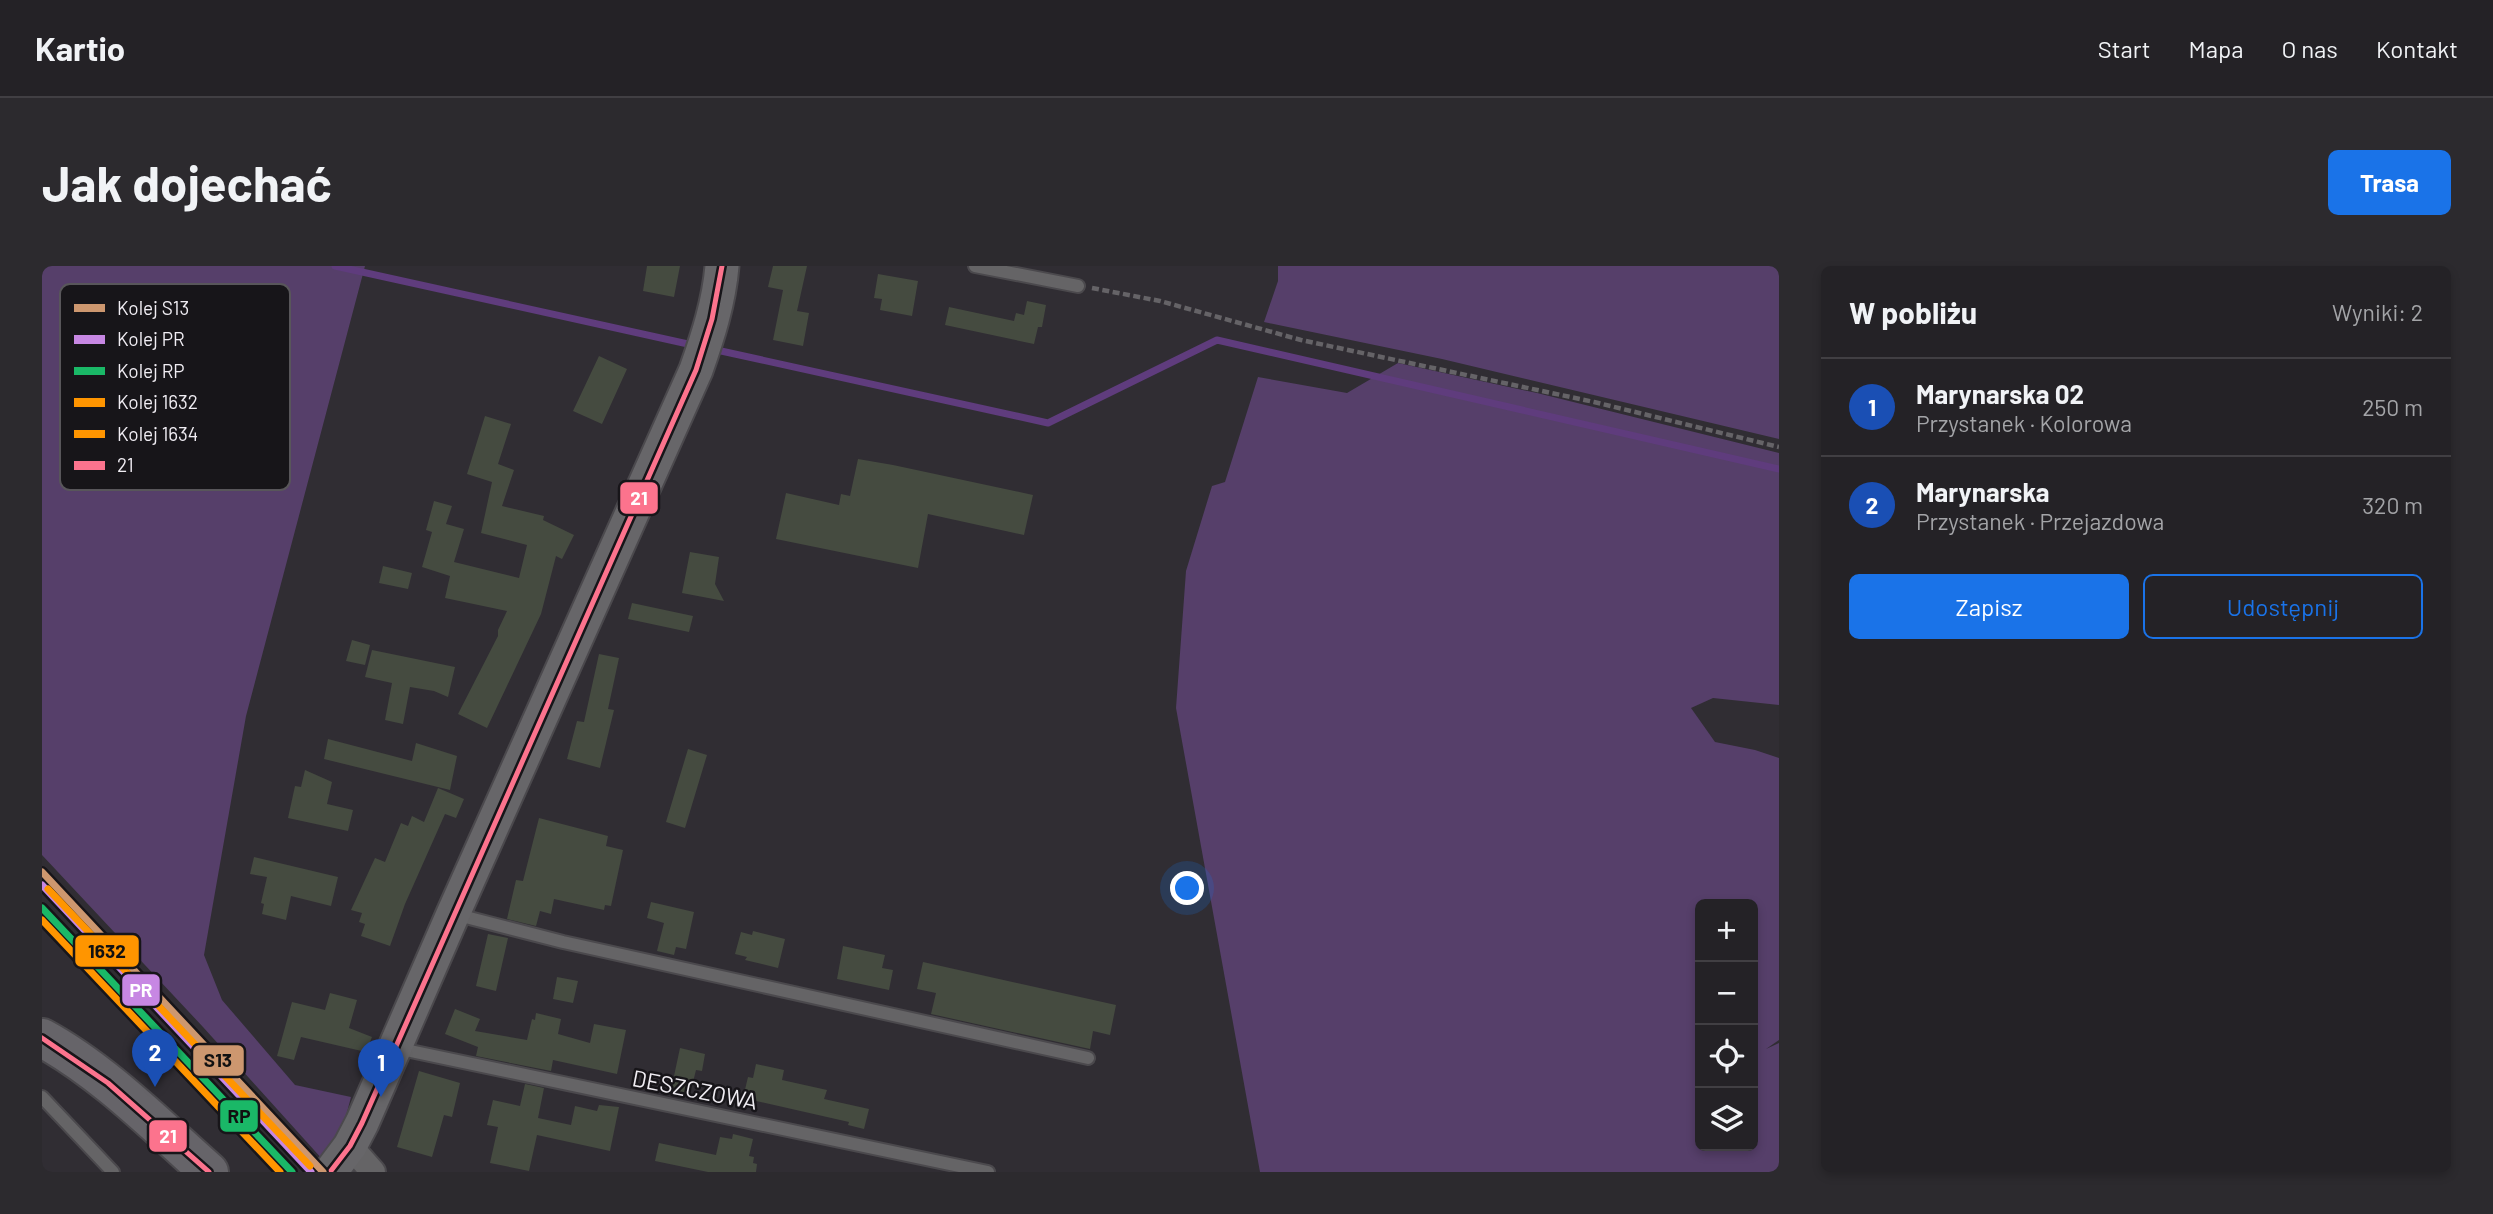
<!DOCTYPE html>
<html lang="pl">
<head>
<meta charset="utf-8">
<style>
  :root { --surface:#242226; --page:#2c2a2e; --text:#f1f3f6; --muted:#a3a4a7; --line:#413f43; --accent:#1a73e8 }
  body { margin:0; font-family:Barlow,sans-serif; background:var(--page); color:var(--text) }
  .controls { position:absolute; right:21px; bottom:21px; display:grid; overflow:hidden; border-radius:10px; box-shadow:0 4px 10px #0003 }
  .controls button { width:63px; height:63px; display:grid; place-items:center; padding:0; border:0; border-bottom:2px solid var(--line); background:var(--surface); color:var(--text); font:35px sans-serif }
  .you { position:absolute; left:1146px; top:623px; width:24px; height:24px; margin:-18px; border:5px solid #fff; border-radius:50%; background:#1a73e8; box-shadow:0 0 0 10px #1a73e833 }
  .badge { display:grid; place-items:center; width:46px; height:46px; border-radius:50%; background:var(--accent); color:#fff; font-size:23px; font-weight:700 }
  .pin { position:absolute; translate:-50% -58px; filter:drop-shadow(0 2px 4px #0008) }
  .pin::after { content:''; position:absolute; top:37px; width:24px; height:21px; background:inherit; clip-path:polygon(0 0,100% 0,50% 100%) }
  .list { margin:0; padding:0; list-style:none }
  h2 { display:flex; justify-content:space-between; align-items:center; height:91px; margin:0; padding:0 28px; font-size:30px }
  h2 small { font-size:23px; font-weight:400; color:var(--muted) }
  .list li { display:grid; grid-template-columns:46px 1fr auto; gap:21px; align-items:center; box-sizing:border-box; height:98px; padding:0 28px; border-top:2px solid var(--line) }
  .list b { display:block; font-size:26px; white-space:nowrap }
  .list p { margin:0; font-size:23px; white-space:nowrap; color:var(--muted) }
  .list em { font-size:23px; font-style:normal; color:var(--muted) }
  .actions { display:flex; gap:14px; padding:21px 28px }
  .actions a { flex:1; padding:16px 0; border:2px solid var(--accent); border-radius:10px; text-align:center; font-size:24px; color:var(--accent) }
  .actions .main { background:var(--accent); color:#fff }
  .icon { flex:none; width:38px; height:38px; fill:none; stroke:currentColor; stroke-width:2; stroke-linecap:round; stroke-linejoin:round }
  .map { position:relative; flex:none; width:1737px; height:906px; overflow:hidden; border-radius:10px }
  header { display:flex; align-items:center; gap:42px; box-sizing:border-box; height:98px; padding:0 35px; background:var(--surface); border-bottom:2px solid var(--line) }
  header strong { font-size:33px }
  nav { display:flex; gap:38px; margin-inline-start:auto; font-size:24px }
  .intro { display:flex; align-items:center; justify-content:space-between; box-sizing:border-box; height:168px; padding:0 42px }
  h1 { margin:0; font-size:49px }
  .button { padding:18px 32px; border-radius:10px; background:var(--accent); color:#fff; font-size:24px; font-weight:700 }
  main { display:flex; gap:42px; padding:0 42px }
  aside { flex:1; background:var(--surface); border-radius:10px; box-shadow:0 4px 10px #0003 }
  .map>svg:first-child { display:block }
</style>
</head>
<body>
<header>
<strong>Kartio</strong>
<nav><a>Start</a><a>Mapa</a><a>O nas</a><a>Kontakt</a></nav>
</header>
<div class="intro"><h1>Jak dojechać</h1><a class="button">Trasa</a></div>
<main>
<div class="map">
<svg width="1737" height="906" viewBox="0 0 1737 906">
  <rect width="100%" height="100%" fill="#302d33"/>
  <path fill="#563f6a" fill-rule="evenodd" d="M0 0H323L204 450 162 689 180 734 253 819 309 831 290 904 161 761 0 589Z
    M1236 0H1737V173L1400 93 1222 56 1236 15Z
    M1356 97 1495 127 1737 187V439L1671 432 1649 442 1673 476 1713 484 1737 492V774L1724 783 1737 777V906H1218L1134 442 1144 305 1170 220 1183 216 1216 111 1305 127ZM1658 638H1711V880H1658Z"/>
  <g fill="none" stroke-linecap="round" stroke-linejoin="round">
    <path stroke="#5f3c7d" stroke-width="7" d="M293 0 655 80
      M670 83 1006 157 1175 74 1737 203"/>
  </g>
  <path fill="#454b40" d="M605 0H638L632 31 601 25Z
    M731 0H765L755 45 767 47 761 80 731 74 741 24 726 21Z
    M836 8 876 15 870 50 838 44 840 33 832 32Z
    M985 35 1004 39 1000 61H996L992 78 903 59 907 41 972 55 974 47 982 49Z
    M557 90 585 103 560 158 531 145Z
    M443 150 469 158 456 198 472 204 460 240 502 250 501 254 532 269 520 293 514 290 499 348 445 462 416 448 456 370V364L465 345 403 332 408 310 380 301 390 266 384 264 392 235 410 240 404 258 422 263 412 296 477 312 485 279 439 267 450 216 425 208Z
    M816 193 851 199 991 229 982 269 886 248 876 302 734 273 744 227 797 239 799 228 808 230Z
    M648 286 677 291 673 318 682 335 640 327Z
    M341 300 370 307 366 323 337 317Z
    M590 337 651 350 647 366 586 353Z
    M310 374 328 379 323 399 304 395Z
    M330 384 413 401 406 431 392 425 368 421 361 458 343 454 350 417 323 411Z
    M557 388 577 392 566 443 572 444 558 502 525 493 535 455 542 456Z
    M286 473 370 495 374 477 415 490 408 524 282 493Z
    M646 483 665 489 643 562 624 556Z
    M263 504 290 516 285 538 311 544 306 565 246 552 253 520 259 521Z
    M396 522 422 533 414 552 403 548 363 638 348 680 319 670 323 658 317 656 320 647 309 644 333 592 343 596 359 557 366 560 370 550 382 556Z
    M497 552 566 570 564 580 581 584 569 640 563 639 562 644 512 633 509 648 498 645 494 660 465 653 474 614 481 615Z
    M212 591 296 611 289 640 249 630 244 654 220 648 222 638 219 637 225 611 208 608Z
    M609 636 652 646 644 683 634 681 632 689 615 685 622 657 605 652Z
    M711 665 743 673 736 702 703 694 705 691 693 688 699 666 710 669Z
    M446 668 466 672 454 725 434 720Z
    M801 680 843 689 840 702 851 704 847 724 795 713Z
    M881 696 1074 739 1068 769 1051 765 1048 783 889 748 894 727 875 723Z
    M515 711 536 715 531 737 511 733Z
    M288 727 315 734 307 762 330 771 324 786 259 771 252 794 235 790 250 736 283 744Z
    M413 743 438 753 433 765 485 774 490 753 493 754 494 747 519 753 516 768 548 777 552 758 584 764 575 808 511 794 509 805 434 790 436 781 403 768Z
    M638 782 663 788 660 805 654 804 648 828 629 824Z
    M714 798 742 804 740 814 785 824 782 833 827 843 822 863 806 859 807 856 701 832 706 811 711 812Z
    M377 805 418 817 410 851 402 849 390 891 355 881Z
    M483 818 502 822 496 852 529 859 533 840 555 845 557 839 577 841 568 885 495 869 487 905 448 897 456 861 445 859 451 834 478 840Z
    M691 868 711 873 707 890 712 891 711 897 715 898 714 906H666L613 895 617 877 674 889 678 871 690 873Z"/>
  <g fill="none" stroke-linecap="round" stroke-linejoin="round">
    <g stroke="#4b494d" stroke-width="16">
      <path id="lane" d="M933 0 1036 20
        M412 648 521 676 1046 792
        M354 782 946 906
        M0 831 71 906"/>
    </g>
    <g stroke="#4b494d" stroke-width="28">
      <path id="street" d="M308 880 331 906"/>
    </g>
    <g stroke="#4b494d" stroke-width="37">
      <path id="secondary" d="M290 904 308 880 320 857 411 648 654 104C666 70 677 36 680 0"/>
    </g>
    <g stroke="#4b494d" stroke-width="42">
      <path id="primary" d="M0 772C61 805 115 860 167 906"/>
    </g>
    <path stroke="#656367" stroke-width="4.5" stroke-dasharray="7 3.5" stroke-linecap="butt" d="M1050 22 1118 35 1259 74 1552 136 1737 181"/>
    <use href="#lane" stroke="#656466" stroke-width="12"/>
    <use href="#street" stroke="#656466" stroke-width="24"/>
    <use href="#secondary" stroke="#676669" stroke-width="33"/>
    <use href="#primary" stroke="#666469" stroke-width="38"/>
    <g stroke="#171519" stroke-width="10">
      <path id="bus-1" d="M0 772 66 817 167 906
        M288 906 308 880 320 857 654 104 670 53 680 0"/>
    </g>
    <use href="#bus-1" stroke="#fc738d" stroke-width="5"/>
    <g stroke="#171519" stroke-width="12">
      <path id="rail-1" d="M0 606 281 906"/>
    </g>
    <g stroke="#171519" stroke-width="12">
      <path id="rail-2" d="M0 619 269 906"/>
    </g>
    <g stroke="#171519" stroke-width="12">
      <path id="rail-3" d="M0 642 250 906"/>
    </g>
    <g stroke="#171519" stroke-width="12">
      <path id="rail-4" d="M6 623 268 900"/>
    </g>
    <g stroke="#171519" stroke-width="12">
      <path id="rail-5" d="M0 654 238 906"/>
    </g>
    <use href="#rail-1" stroke="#cd976f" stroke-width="7"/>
    <use href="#rail-2" stroke="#c787e3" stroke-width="7"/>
    <use href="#rail-3" stroke="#1ab867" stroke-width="7"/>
    <use href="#rail-4" stroke="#ff9500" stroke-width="7"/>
    <use href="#rail-5" stroke="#ff9500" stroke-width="7"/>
  </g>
  <g text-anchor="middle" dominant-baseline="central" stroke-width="5" stroke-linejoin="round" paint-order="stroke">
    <g font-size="23" fill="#f0edf3" stroke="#171519">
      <text transform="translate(653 823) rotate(11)">DESZCZOWA</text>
    </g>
  </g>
  <rect x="18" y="18" width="230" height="206" rx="10" fill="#171519" stroke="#58565a" stroke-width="2"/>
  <rect x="32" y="38" width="31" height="8" fill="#cd976f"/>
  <rect x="32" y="69" width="31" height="9" fill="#c787e3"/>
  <rect x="32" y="101" width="31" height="8" fill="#1ab867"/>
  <rect x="32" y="132" width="31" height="9" fill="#ff9500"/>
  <rect x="32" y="164" width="31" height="8" fill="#ff9500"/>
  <rect x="32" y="195" width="31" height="9" fill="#fc738d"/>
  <g font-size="19" fill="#f0edf3">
    <text x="75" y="49">Kolej S13</text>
    <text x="75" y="80">Kolej PR</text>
    <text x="75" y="112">Kolej RP</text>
    <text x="75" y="143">Kolej 1632</text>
    <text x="75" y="175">Kolej 1634</text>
    <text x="75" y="206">21</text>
  </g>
  <g stroke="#171519" stroke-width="2.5">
    <rect x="577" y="215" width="40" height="34" rx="7" fill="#fc738d"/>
    <rect x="32" y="668" width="66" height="34" rx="7" fill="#ff9500"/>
    <rect x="79" y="707" width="40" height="34" rx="7" fill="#c787e3"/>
    <rect x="150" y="778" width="53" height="33" rx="7" fill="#cd976f"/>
    <rect x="177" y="833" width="40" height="34" rx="7" fill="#1ab867"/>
    <rect x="106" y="853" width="40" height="34" rx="7" fill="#fc738d"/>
  </g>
  <g font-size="19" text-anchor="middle" font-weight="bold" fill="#fff">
    <text x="597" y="239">21</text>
    <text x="99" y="731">PR</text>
    <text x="126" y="877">21</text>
  </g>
  <g font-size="19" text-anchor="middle" font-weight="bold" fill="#111">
    <text x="65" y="692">1632</text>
    <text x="176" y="801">S13</text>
    <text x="197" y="857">RP</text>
  </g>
</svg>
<div class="controls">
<button>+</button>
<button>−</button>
<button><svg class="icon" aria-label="locate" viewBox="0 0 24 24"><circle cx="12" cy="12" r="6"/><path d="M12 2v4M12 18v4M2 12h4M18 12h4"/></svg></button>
<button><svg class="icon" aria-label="layers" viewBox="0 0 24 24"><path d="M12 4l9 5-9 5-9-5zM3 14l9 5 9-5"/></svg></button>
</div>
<div class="you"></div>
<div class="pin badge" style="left:339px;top:831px;background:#1a4fb4">1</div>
<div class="pin badge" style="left:113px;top:821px;background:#1a4fb4">2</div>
</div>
<aside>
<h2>W pobliżu<small>Wyniki: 2</small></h2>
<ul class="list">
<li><span class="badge" style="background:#1a4fb4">1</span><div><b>Marynarska 02</b><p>Przystanek · Kolorowa</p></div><em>250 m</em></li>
<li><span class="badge" style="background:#1a4fb4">2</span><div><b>Marynarska</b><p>Przystanek · Przejazdowa</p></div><em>320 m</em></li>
</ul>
<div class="actions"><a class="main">Zapisz</a><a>Udostępnij</a></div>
</aside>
</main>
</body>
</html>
